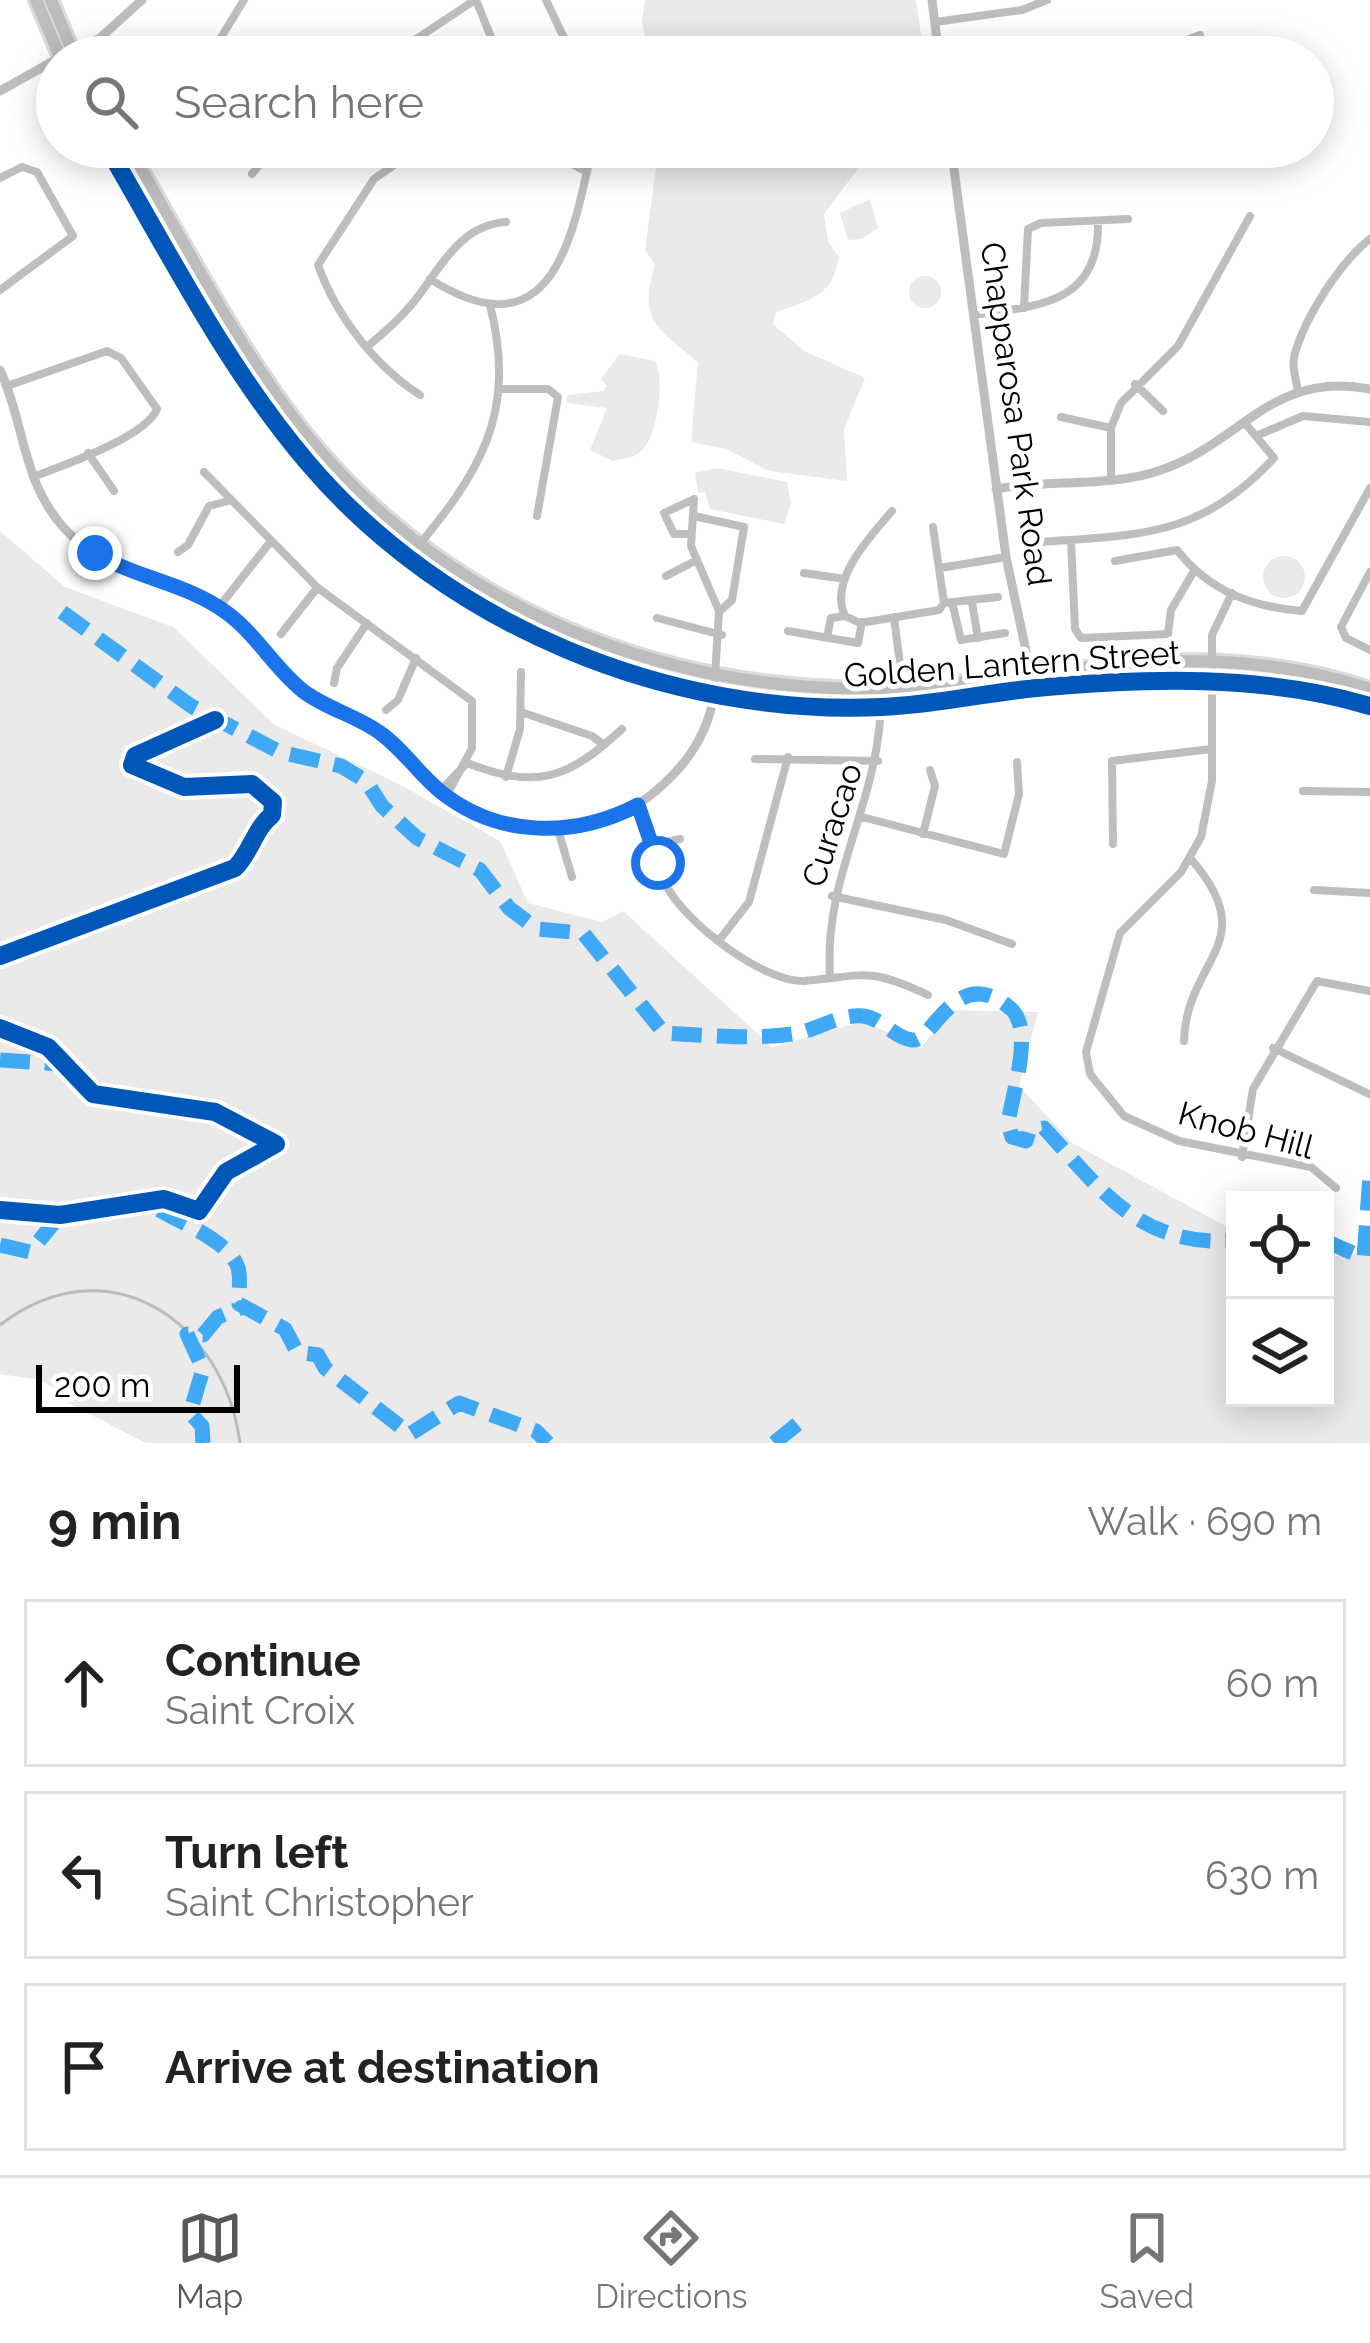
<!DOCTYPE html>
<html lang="en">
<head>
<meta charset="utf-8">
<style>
  :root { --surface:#fff; --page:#f2f2f2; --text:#222; --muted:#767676; --line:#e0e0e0; --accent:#595959 }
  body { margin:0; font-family:Raleway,sans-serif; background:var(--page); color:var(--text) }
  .controls { position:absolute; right:36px; bottom:36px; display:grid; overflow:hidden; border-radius:0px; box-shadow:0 6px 30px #0003 }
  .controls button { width:108px; height:108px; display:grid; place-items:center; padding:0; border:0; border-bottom:3px solid var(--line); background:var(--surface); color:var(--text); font:60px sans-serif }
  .scale { position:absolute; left:36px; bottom:30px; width:204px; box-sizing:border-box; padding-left:12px; border:6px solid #000; border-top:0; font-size:33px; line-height:42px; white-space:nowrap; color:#000; -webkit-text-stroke:9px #fff; paint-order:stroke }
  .stop { position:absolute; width:36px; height:36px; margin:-27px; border:9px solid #1a73e8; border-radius:50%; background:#fff }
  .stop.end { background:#1a73e8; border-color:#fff; box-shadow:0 3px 12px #0008 }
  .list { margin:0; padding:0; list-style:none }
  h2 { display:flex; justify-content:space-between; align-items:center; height:156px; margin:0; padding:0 48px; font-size:51px }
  h2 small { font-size:39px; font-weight:400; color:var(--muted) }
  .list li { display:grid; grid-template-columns:78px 1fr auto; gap:36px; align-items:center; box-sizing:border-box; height:168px; margin:0 24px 24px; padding:0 24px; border:3px solid var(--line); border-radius:0px }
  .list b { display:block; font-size:45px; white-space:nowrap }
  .list p { margin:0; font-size:39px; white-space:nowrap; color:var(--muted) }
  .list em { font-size:39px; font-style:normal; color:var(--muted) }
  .icon { flex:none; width:66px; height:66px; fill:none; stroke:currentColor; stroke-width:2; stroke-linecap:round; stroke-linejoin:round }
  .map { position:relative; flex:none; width:1370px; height:1443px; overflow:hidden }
  .search { position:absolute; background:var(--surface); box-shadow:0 6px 30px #0003; left:36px; right:36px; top:36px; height:132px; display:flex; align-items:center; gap:30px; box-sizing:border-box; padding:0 42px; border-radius:66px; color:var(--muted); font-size:45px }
  .sheet { height:732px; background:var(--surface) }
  nav { display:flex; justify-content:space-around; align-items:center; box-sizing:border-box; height:168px; border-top:3px solid var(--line); background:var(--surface); font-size:33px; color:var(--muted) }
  nav a { display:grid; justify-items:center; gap:6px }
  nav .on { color:var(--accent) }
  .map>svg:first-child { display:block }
</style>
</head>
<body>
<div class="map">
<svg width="1370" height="1443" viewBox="0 0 1370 1443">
  <rect width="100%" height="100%" fill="#fff"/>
  <path fill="#eaeaea" d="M645 0H916L924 57H649L642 21Z
    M659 147H874L824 214 828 242 839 257C833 296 810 300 776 312L773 324 804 351 865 378 844 429 847 481 769 471 726 449 691 442 698 362C657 328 638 321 655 265L645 250Z
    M870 199 878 228 862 239 848 240 840 213Z
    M909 292a16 16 0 1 1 32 0a16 16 0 1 1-32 0Z
    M620 354 655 361C665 378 658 439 640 452 633 458 621 459 613 461L590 450 607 408 567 403V395L603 391 607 386 601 379Z
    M717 468 787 482 791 503 784 524 710 509 705 492 698 493 695 473Z
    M0 531 65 587 173 627 275 725 401 785 500 841 528 903 602 922 623 911 772 1047 864 1021 921 1048 950 1010 1038 1012 1019 1086 1072 1143 1235 1231V1398H1325V1254L1344 1257 1370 1250V1443H146L62 1400 59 1391 40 1380 0 1374Z
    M1263 577a21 21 0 1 1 42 0a21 21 0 1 1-42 0Z"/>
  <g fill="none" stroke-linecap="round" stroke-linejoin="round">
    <path stroke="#bcbcbc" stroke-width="3" d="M0 1325C108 1242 224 1321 240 1443"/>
    <g stroke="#dbdbdb" stroke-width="18">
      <path id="primary" d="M36 0 60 57
        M51 0 75 57
        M107 147C169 253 227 368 307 462 446 626 669 717 882 707 934 705 985 693 1036 688 1148 678 1261 674 1370 706
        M128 147C185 243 236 346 305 433 456 621 702 708 938 685 1089 669 1219 639 1370 689"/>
    </g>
    <path stroke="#bebebe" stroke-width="8" d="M476 0 499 57
      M546 0 573 57
      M935 22 1022 10 1047 0
      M209 57 244 0
      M389 57 475 0
      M1141 57 1200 35
      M420 147 374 179 318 265C336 316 375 366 420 395
      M540 147 587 172
      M252 174 274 147
      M0 178 22 167 37 172 73 236 0 290
      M430 279C551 356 573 240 592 147
      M1024 308 1028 229 1041 223 1128 219
      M974 315C1036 306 1100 305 1098 222
      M368 346C385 332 402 317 416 299 441 267 460 225 506 222
      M1135 384 1163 411
      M7 386 107 351 121 358 157 409C146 437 62 466 33 477
      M501 389H548L558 397 537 516
      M1298 391C1296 379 1291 365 1295 353 1306 316 1340 262 1370 239
      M1061 417 1111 428
      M1256 436 1303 416 1370 422
      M88 453 114 491
      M204 472 318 588 472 701V748L446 797
      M1111 478V428L1121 403 1178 346 1250 216
      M694 516 744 527 732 600 720 611
      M933 527 944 603
      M689 534H674L664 513 694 499 691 546 719 611 714 694
      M1071 540 1075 629 1081 638 1168 634 1171 610 1194 571
      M1031 543C1133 534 1198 541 1274 458L1244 422
      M178 552 188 545 209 506 228 501
      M409 557C479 474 518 416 490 305
      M1115 561 1177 550C1209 591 1252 607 1302 611L1370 488
      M940 568 1006 557
      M1370 572 1341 627 1346 638 1370 650
      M804 573 845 579
      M666 576 695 561
      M1232 593 1212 635V781L1201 837 1181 872 1120 933 1086 1052 1090 1074 1124 1116 1179 1141 1311 1167 1336 1188
      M972 603 978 638
      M953 606 961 640 1005 633
      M219 607 271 541
      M845 616 860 623 939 610 944 603 998 597
      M845 616C828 580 870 537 892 511
      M894 617 901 673
      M657 618 722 635
      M788 631 858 643 862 622
      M281 634 317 588
      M827 637 831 618 845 616
      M334 683 337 668 367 623
      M386 710 398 700 416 658
      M521 712 592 736 604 745
      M755 759 878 761
      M467 763C537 790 568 779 622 729
      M506 777 520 729 521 672
      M440 791 466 764
      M1303 791 1370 792
      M638 805C652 830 653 858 665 883 682 920 763 983 804 981 865 976 867 966 928 995
      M862 817 1004 854 1019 794 1017 762
      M558 830 572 877
      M923 834 935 786 930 770
      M1113 844 1112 761 1211 749
      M655 845 680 839
      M1314 890 1370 893
      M832 896 946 920 1012 944
      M720 939 749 902 788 757
      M830 976C823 870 884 798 881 688
      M1184 1041C1186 959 1264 943 1191 859
      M1273 1048 1369 1094
      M1242 1157 1253 1089 1317 981 1370 991"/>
    <path stroke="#bebebe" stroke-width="9" d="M932 0 939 57
      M69 53 100 38 142 0
      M0 91 57 59
      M951 147 1006 557 1034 688
      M0 370C25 424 22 482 64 528 107 576 173 575 224 610 250 628 263 655 286 676 314 702 349 710 379 732 404 749 420 777 444 795 502 838 589 843 647 798 681 772 708 737 714 694
      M996 489C1050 479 1110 488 1161 470 1241 443 1272 370 1370 389"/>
    <use href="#primary" stroke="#bdbdbd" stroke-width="12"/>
    <path stroke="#3fa9f5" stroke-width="15" stroke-dasharray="30 15" stroke-linecap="butt" d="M62 612 191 706 280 752 341 766 366 781 382 806 417 838 480 870 509 908 537 929 583 933 664 1033C706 1035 751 1040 792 1034 816 1031 838 1014 863 1016 882 1018 894 1038 912 1040 933 1043 956 962 1010 1008 1035 1028 1012 1095 1008 1123L1012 1137 1026 1141 1029 1131 1044 1128C1103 1192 1138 1246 1235 1241
      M0 1060 59 1064
      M159 1210C182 1223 226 1240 237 1265 242 1276 238 1292 239 1304L285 1329 297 1352 318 1355 325 1368 410 1434 459 1403 536 1431 548 1443
      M1325 1241 1364 1258 1370 1175
      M0 1245 30 1252 60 1215
      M203 1443 202 1426 190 1413 203 1369 187 1334 203 1335 218 1317 243 1307
      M774 1443 806 1417"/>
    <g stroke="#fff" stroke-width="26">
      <path id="cycleway" d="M107 147C169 253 227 368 307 462 446 626 669 717 882 707 934 705 985 693 1036 688 1148 678 1261 674 1370 706
        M0 956 235 868C251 852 255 828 272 815L273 802 252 784 184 787 132 765 135 756 215 720
        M0 1028 48 1047 93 1094 215 1112 276 1144 226 1172 199 1211 164 1199 60 1215 0 1210"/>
    </g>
    <use href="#cycleway" stroke="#0057b8" stroke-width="18"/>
  </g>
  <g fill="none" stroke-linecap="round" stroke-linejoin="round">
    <path stroke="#1a73e8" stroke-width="15" d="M95 553C137 579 187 583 227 613 257 635 274 668 303 691 328 710 359 716 383 735 405 752 420 775 441 792 499 838 575 838 638 805L658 863"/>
  </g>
  <g text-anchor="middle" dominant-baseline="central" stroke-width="10" stroke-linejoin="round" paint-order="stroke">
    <g font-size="33" fill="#000" stroke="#fff">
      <text transform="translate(1016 414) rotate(82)">Chapparosa Park Road</text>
      <text transform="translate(1012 664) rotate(-4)">Golden Lantern Street</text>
      <text transform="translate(832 825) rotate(-72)">Curacao</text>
      <text transform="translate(1246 1130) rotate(15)">Knob Hill</text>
    </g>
  </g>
</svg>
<div class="controls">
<button><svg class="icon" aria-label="locate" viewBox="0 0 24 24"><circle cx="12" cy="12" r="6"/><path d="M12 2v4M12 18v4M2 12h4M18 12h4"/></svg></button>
<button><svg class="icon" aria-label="layers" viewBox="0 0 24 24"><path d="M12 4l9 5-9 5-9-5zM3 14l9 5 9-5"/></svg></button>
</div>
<div class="scale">200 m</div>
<div class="stop" style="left:658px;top:863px"></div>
<div class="stop end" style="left:95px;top:553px"></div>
<div class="search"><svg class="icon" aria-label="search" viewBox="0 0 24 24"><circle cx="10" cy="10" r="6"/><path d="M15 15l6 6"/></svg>Search here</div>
</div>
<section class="sheet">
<h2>9 min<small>Walk · 690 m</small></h2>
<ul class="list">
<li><svg class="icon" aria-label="ahead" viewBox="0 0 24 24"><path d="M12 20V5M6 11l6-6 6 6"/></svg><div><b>Continue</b><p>Saint Croix</p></div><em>60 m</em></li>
<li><svg class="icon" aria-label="left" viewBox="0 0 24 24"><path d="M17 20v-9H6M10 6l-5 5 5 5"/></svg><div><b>Turn left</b><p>Saint Christopher</p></div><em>630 m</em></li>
<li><svg class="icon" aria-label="arrive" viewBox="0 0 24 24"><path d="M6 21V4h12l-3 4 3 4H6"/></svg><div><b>Arrive at destination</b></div></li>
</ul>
</section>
<nav>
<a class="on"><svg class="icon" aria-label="map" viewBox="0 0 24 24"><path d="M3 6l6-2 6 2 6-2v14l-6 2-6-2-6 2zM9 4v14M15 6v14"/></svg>Map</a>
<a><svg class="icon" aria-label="directions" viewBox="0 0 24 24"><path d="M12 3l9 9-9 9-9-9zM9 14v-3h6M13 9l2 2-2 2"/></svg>Directions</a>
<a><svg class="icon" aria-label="saved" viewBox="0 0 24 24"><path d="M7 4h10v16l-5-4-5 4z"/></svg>Saved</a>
</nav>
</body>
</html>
